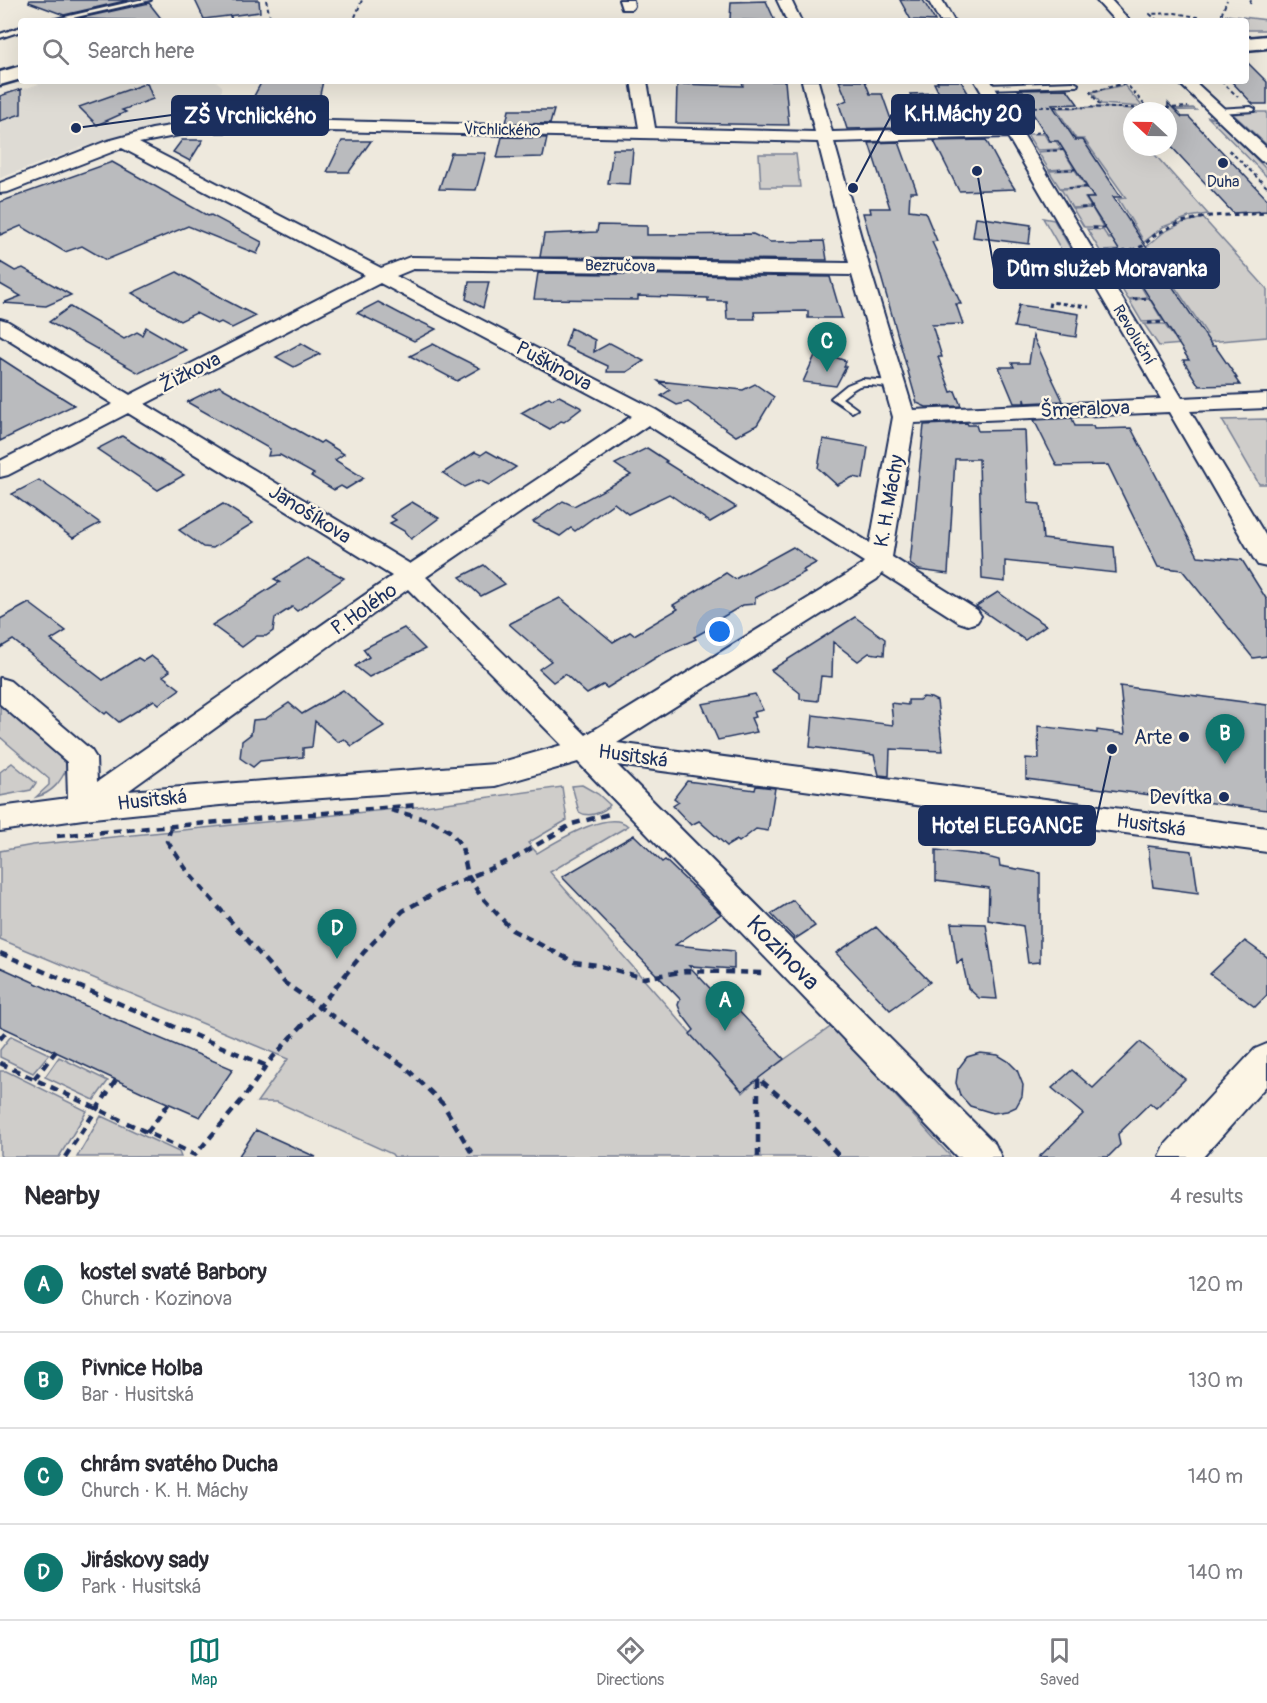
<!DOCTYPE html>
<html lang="en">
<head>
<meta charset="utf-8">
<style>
  :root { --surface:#fff; --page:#f7f7f7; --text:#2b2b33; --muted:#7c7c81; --line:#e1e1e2; --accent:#0f766e }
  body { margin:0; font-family:Pangolin,sans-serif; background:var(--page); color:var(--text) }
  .compass { position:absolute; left:1123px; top:102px; width:54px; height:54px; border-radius:50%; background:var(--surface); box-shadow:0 6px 24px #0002; rotate:292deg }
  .you { position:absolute; left:720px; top:632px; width:21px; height:21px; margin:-15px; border:4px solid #fff; border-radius:50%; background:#1a73e8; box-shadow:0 0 0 9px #1a73e833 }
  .badge { display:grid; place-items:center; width:39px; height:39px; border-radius:50%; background:var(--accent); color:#fff; font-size:20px; font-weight:700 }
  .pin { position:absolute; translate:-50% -50px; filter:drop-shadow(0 2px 3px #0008) }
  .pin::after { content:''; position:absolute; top:32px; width:21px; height:18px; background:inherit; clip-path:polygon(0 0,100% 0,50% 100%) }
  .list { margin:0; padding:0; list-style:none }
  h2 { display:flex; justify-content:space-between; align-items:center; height:78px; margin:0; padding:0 24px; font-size:26px }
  h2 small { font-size:20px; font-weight:400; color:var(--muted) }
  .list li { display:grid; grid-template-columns:39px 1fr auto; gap:18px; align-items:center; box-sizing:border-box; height:96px; padding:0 24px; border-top:2px solid var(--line) }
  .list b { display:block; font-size:22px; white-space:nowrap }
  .list p { margin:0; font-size:20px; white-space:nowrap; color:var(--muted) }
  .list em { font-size:20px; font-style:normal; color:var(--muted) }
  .icon { flex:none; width:33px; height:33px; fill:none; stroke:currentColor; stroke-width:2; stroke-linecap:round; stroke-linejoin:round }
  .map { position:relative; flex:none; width:1267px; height:1157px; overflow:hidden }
  .search { position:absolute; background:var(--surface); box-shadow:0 6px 24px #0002; left:18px; right:18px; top:18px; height:66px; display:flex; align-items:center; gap:15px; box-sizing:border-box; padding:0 21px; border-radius:6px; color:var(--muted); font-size:22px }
  .sheet { height:462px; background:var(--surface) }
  nav { display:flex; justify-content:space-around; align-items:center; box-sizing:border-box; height:84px; border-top:2px solid var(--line); background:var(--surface); font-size:16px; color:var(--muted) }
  nav a { display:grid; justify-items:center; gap:3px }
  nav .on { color:var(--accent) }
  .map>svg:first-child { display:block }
</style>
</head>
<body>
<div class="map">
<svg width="1267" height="1157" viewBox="0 0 1267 1157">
  <rect width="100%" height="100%" fill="#eee9dd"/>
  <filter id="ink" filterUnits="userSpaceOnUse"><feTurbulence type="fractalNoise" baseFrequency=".0167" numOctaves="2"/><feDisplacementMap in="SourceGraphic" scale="12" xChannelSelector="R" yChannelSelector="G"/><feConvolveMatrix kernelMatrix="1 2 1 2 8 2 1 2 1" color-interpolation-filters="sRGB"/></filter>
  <g filter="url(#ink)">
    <path fill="#dedbd4" d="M48 81H216L222 86V90L206 117 169 124 86 146 0 178V97Z"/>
    <path fill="#cfcdca" stroke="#757e94" stroke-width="1.5" d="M1226 15 1267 20V30H1246V21H1222Z
      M1124 85 1143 107 1101 104 1092 92Z
      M1099 107 1149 110 1193 108 1196 110 1132 111V117L1128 122 1132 129V147H1148L1208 214 1189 217 1163 227 1139 246 1125 250 1100 251 1087 229 1103 230 1109 239 1142 238 1118 199 1126 198 1084 139H1076L1056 108Z
      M1255 112H1267V145L1233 114Z
      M1207 116 1219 121 1267 170V177Z
      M1027 134H1044L1048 141H1056L1061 149 1037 150Z
      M1063 150 1074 168 1049 170 1038 152Z
      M759 154H796L800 187H761Z
      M1075 170 1086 187 1060 188 1049 171Z
      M1087 188 1094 197 1085 198 1091 207 1072 208 1061 189Z
      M1092 208 1103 227H1084L1073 209Z
      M1043 218 1054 220 1080 265H1070Z
      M1203 218 1267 289V337L1159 346 1144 324H1164L1173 336 1207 334 1154 256 1123 257 1131 269 1110 270 1101 254 1144 249 1164 232 1182 223Z
      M1132 271 1147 297 1128 299 1111 272Z
      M1149 298 1163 321 1142 322 1129 300Z
      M1267 419V484H1259L1222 420Z
      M0 704 64 758 68 766C61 781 53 793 36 797L49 785V779L0 737Z
      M12 763 36 783 31 790 0 796V772Z
      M582 785 598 794 610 805C603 813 588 818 579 812L572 786Z
      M562 787 567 820 528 843 537 853C556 842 609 808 628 826L550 872 743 1093 758 1078 832 1026 951 1157H394L392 1154 277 1102H257L288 1059 0 939V851L33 845 425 806Z
      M11 1036 49 1054 33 1073 0 1057V1050Z
      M59 1057 108 1081 94 1100 45 1077Z
      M0 1071H6L87 1111 59 1157H2L0 1155Z
      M101 1116 179 1152 181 1157H77Z"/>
    <path fill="#babbbe" stroke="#1b2f5e" stroke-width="1.5" d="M30 0H129L64 15 29 2Z
      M195 0H259L260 12 204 19Z
      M900 0H923L935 21 911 20Z
      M766 1 775 21 730 20 731 2Z
      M149 3 163 21 76 19Z
      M1246 61 1267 82V104H1253L1231 81H1246Z
      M262 81H323L315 117 244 115Z
      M742 81H785L789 125 676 123 677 84 743 86Z
      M839 81H865L870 94H882L894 128 847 129 839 104 847 100Z
      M937 81H961L985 122H975L977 125 927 127 910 94 939 93 934 83H938Z
      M147 83 153 99 122 110 126 112 97 125 79 107Z
      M21 89V114L0 121V96Z
      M1067 89 1078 104 1052 105 1075 140H1083L1121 197H1113L1212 346H1215L1237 378H1235L1240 385 1199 386 1183 360H1189L1086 198H1094L1058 141H1050L1018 90Z
      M1168 103 1182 117H1189L1267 199V211L1233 213 1168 143Z
      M509 110H554L550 124 506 123Z
      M502 137 547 138 543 157 497 158Z
      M182 140H203L190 161 173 152Z
      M986 140 1000 166 1015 189 959 191 934 141Z
      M342 141H371L349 172H327Z
      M899 142 917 192H910L909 210 925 212 937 241 932 242 961 304H956L963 324 932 325 942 357H938L951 392 955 391 961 406 926 407 917 403 863 213H871L870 208H890L869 143Z
      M613 149H633L630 184 608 183Z
      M451 153H486L476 190 439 189Z
      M112 162 208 216 211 215 262 242 257 254 188 226 106 260 82 246 65 252 21 226 0 235V202Z
      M976 217 1031 225 1029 244 973 237Z
      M598 225 647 226V235L753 234 770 242 824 241 827 260 540 257 544 234 597 232Z
      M0 262 15 271 23 268 71 295 46 306 3 303 21 296 0 284Z
      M177 272 225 300 256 316 232 328 221 322 217 324 196 313 180 321 132 293Z
      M538 273 830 277 842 318H808V311L754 312 755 319H727L726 301H708V298L638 296V300L534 299Z
      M469 282H489L483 308 466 299Z
      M378 302 414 321H419L436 329 414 341 357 313Z
      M1019 305 1079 314 1076 337 1014 327Z
      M70 307 124 339 137 332 142 335 146 327 186 350 139 373 49 322Z
      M571 328 595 340 594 352 610 343 644 361 627 372H607L608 366 565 346Z
      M1033 336 1052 378 1063 401 1025 403 1024 399V403H1014L999 367H1014L1012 363H1029Z
      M301 343 320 354 294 367 276 357Z
      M433 344 454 355 480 368 457 381 410 356Z
      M817 351 846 361 844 367H846L836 386 803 382Z
      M0 358 37 382 74 405 0 441Z
      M658 381 743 390 755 384 774 397 757 425 736 436 688 402 677 405 661 396 670 390Z
      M219 386 320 443 323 441 344 454 335 460 364 478 346 489 341 486 334 490 311 476 314 474 280 455 268 456 270 449 187 402Z
      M559 396 582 408 564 422 561 421 550 429 521 413 549 397 552 399Z
      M1072 418 1075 426H1093L1094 429 1131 428 1198 556 1242 560 1267 600V656L1253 658 1182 570 1158 567 1108 465 1057 466 1034 420Z
      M967 423 968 425H976L978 431 1025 430 1028 503 1040 504 1043 539 1114 547 1116 573 1005 561V582L982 579 979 459H955L948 574 919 570 910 564 924 425Z
      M122 436 152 455 184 475 158 490 97 449Z
      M823 439 868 447 863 479 853 477 837 485 818 468Z
      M647 448 667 461 665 462 736 507 710 522 669 494 628 514 614 503 575 531 571 528 560 536 533 522 563 501 574 506 631 475 615 464Z
      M487 451 516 467 489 485 479 480 464 487 443 473 475 452 481 455Z
      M39 480 69 501 100 523 73 538 12 494Z
      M412 502 439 518 411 539 404 531 390 523 396 520 390 516Z
      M223 504 253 523 213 548 203 547 179 530Z
      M793 547 816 563 803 570 805 572 755 598V604L743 605 714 622V626L694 637 696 639 660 655 607 688 603 685 587 694 565 674 553 682 539 669 551 661 509 624 560 598 613 642 630 632 634 635 678 609 673 605 726 573 735 579Z
      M307 558 344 578 297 611 292 607 275 618 273 631 266 636H257L242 647 212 625 275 585 280 582 274 579Z
      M484 565 505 584 481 596 460 577Z
      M998 592 1024 611 1046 625 1025 640 976 606Z
      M29 603 66 631 51 640 103 680 138 658 143 661 151 656 170 671 163 676 180 689 159 704 154 700 119 722 107 712 105 714 13 640 0 648V619Z
      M855 617 885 639 884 655 869 653 858 661 833 642 832 677 821 676 818 701 800 699V693L771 670Z
      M404 628 425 649 369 677 355 666 369 657 363 649Z
      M1120 686 1267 705V810L1026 779V758L1039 759 1038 726 1097 733V730L1125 734Z
      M343 690 384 726 352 746 344 739 338 742 315 721 312 747 303 748V757L260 761 253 767 240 758 242 741 251 734 253 720 265 719 289 703 302 714Z
      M755 694 763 710 754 712 756 717 751 718 757 732 718 740 702 704Z
      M923 697 931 698 937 701 943 751 890 749 889 776 879 775 874 755 810 747 813 715 893 725 891 703 908 705V700H919Z
      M687 781 755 790 756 786 775 788 768 831 756 829 739 842 737 840 727 846 699 821 691 825 673 806 679 802 674 798Z
      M634 835 662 862 665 860 721 914 675 945 734 951V969L689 966 723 1002 733 1005 784 1059 742 1091 690 1034 694 1030 681 1013 678 1005 680 999 562 877Z
      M1148 846 1192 851 1198 893 1153 887Z
      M936 850 980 855 999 860 1000 866 1040 873V962L1028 963 1023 926 988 920 989 888 936 881Z
      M793 900 815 926 795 939 771 914Z
      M951 923 986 924 997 999 979 998 968 988 962 960 957 963Z
      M876 927 930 982 890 1010 836 953Z
      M1245 941 1267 957V995L1255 1007 1210 974Z
      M0 967 119 1021 233 1069 200 1117 142 1092 0 1026Z
      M1140 1042 1185 1079 1156 1108 1150 1103 1118 1134 1120 1145 1108 1157H1039L1083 1114 1052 1088 1072 1070 1093 1088Z
      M980 1053 998 1055 1008 1061 1017 1070 1023 1085 1022 1096 1016 1107 1007 1111 993 1113 970 1106 960 1095 956 1083 958 1069 967 1057Z
      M256 1130 316 1157H238Z"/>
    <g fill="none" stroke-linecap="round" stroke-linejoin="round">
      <g stroke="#1b2f5e" stroke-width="4">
        <path id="service" d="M139 0H151L59 21H47Z
          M21 27V31L0 38V34Z
          M1074 82 1078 84 1077 86 987 89 983 87 987 85Z
          M1251 107 1255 109 1254 111 1217 113 1213 111 1217 109Z
          M862 379 894 381 899 384C889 391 872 382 859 386 853 389 848 393 842 398L857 409 852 412 831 398 847 385Z"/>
      </g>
      <g stroke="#1b2f5e" stroke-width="4">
        <path id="minor" d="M619 0H633L634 6 632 9H622Z
          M777 0H791L801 21H787Z
          M928 0H942L954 21H940Z
          M1096 0H1111L1130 21H1115Z
          M631 81H647L655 128 815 132 802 81H818L832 132 1002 127 975 81H991L1182 398 1267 394V408L1190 411 1267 538V567L1258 565 1254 559 1169 412 914 423 892 557 977 610 981 616 977 622 968 625 959 622 882 573 877 579 617 743 1267 828V852L617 765 995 1144 1001 1157H957L578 762 495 786 220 805 83 819 0 831V807L68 798 67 762 0 704V678L10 681 91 750 96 758 97 782 392 576 128 413 8 475 0 477V461L113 404 0 334V319L7 321 130 395 365 275 122 148 8 192 0 193V183L104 142 152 129 195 122 329 121 639 128ZM329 131 818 142 849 263 410 257 381 268 139 143 195 132ZM1008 137 1161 399 913 410 870 269 834 142ZM413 269 852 275 893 417 870 543 656 410 396 276ZM380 283 632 416 410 564 145 404ZM648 425 864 562 859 567 586 735 426 577ZM408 589 562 745 495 764 128 791Z
          M1177 81H1194L1267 148V162L1261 161Z
          M1267 1044V1085L1203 1157H1160L1166 1144 1255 1049Z"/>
      </g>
      <g stroke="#1b2f5e" stroke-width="5">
        <path id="secondary" d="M1267 36V48L1246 50V38Z
          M21 66V79L0 85V72Z"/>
      </g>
      <path stroke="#1b2f5e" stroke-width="2" stroke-dasharray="4 3" stroke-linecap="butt" d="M266 0 270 17
        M1250 4 1251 0
        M230 15 232 21
        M355 17 362 0
        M1158 21 1150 14 1175 13 1219 21
        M1219 21 1227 0
        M1124 81 1148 109
        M1221 81 1238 97
        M1100 105 1090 92 1126 83
        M1019 107C1075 106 1132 110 1188 107
        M1025 117 1034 116
        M1035 133 1044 132
        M1229 150 1267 187
        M1046 151 1064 150
        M1058 170 1076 169
        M1069 188 1088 187"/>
      <path stroke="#1b2f5e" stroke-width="3" stroke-dasharray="4.5 4" stroke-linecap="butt" d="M1081 208 1093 207
        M1093 228H1105
        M1106 253 1130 251 1143 246 1156 234 1181 222 1210 216 1267 213
        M1119 271 1132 270
        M1133 299 1149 298
        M1049 307 1050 302 1089 307
        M1148 323 1165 322"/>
      <path stroke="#1b2f5e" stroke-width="4.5" stroke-dasharray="8 6" stroke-linecap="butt" d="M391 810 432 821 451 832 462 847 468 876 480 895 512 930 574 962 597 965 644 978 686 971 765 973
        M171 827 167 841 190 875 285 983 404 1066 443 1104 474 1157
        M57 836 417 805
        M0 953 267 1066
        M0 1039 8 1029
        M0 1063 195 1155 242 1100 273 1057 320 1006 364 952 403 911 444 888 513 859 572 824 613 813
        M34 1079 56 1051
        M147 1133 169 1103
        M65 1157 116 1080
        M758 1157V1078L804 1117 840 1157"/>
      <use href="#service" fill="#fcf5e5" fill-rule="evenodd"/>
      <use href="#minor" fill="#fcf5e5" fill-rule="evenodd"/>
      <use href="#secondary" fill="#fcf5e5" fill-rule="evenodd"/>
    </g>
  </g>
  <g fill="#1b2f5e" stroke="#fcf5e5" stroke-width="2">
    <circle cx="1223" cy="163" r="6"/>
    <circle cx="1184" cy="737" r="6"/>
    <circle cx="1224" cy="797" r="6"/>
  </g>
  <g text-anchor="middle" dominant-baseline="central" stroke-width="5" stroke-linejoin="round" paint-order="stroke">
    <g font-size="16" fill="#1b2f5e" stroke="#fcf5e5">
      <text transform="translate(502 130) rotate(1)">Vrchlického</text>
      <text transform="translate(620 266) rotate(1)">Bezručova</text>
      <text transform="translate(1134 335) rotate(59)">Revoluční</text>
    </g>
    <g font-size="16" fill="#1b2f5e" stroke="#fcf5e5">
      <text x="1223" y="182">Duha</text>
    </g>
    <g font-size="20" fill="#1b2f5e" stroke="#fcf5e5">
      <text transform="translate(554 366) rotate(28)">Puškinova</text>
      <text transform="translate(190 372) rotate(-27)">Žižkova</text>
      <text transform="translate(1085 409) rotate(-2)">Šmeralova</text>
      <text transform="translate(889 501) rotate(-80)">K. H. Máchy</text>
      <text transform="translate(310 514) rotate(32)">Janošíkova</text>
      <text transform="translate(364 609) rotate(-35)">P. Holého</text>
      <text transform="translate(633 756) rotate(8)">Husitská</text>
      <text transform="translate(152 800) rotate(-6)">Husitská</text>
      <text transform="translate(1151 825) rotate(8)">Husitská</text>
    </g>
    <g font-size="20" fill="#1b2f5e" stroke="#fcf5e5" text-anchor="end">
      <text x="1172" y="737">Arte</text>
      <text x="1212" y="797">Devítka</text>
    </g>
    <g font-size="24" fill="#1b2f5e" stroke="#fcf5e5">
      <text transform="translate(783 953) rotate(46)">Kozinova</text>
    </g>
  </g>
  <path fill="none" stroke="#1b2f5e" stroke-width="2" d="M853 188L892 114M76 128L172 115M977 171L994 269M1112 749L1095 826"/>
  <g fill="#1b2f5e" stroke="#fcf5e5" stroke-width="2">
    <circle cx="853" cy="188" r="6"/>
    <circle cx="76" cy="128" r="6"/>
    <circle cx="977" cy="171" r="6"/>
    <circle cx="1112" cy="749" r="6"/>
  </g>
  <g fill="#1b2f5e" stroke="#1b2f5e" stroke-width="2">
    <rect x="892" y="95" width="142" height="39" rx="6"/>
    <rect x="172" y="96" width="156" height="39" rx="6"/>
    <rect x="994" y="249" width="225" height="39" rx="6"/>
    <rect x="919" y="806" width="176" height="39" rx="6"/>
  </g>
  <g font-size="21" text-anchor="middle" font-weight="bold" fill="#fff">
    <text x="963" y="121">K.H.Máchy 20</text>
    <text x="250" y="123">ZŠ Vrchlického</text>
    <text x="1107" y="276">Dům služeb Moravanka</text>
    <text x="1007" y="833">Hotel ELEGANCE</text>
  </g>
</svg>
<svg class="compass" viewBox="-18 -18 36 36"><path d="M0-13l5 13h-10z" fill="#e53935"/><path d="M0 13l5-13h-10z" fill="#7c7c81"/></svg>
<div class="you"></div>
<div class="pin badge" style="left:725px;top:1031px">A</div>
<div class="pin badge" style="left:1225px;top:764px">B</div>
<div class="pin badge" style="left:827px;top:372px">C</div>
<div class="pin badge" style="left:337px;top:959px">D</div>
<div class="search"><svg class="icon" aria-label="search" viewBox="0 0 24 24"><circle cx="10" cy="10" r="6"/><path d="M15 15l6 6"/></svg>Search here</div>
</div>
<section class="sheet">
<h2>Nearby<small>4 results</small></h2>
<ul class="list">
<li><span class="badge">A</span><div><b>kostel svaté Barbory</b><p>Church · Kozinova</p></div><em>120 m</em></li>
<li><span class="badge">B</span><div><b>Pivnice Holba</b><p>Bar · Husitská</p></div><em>130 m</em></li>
<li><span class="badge">C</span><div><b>chrám svatého Ducha</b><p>Church · K. H. Máchy</p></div><em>140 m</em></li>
<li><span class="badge">D</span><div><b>Jiráskovy sady</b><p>Park · Husitská</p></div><em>140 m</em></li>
</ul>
</section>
<nav>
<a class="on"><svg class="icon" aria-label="map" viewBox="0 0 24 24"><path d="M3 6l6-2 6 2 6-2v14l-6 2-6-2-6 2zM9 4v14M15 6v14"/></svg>Map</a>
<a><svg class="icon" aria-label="directions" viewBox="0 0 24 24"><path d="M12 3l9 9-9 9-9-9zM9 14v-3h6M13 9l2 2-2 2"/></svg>Directions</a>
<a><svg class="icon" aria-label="saved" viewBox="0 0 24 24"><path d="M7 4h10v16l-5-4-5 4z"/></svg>Saved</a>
</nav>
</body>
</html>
